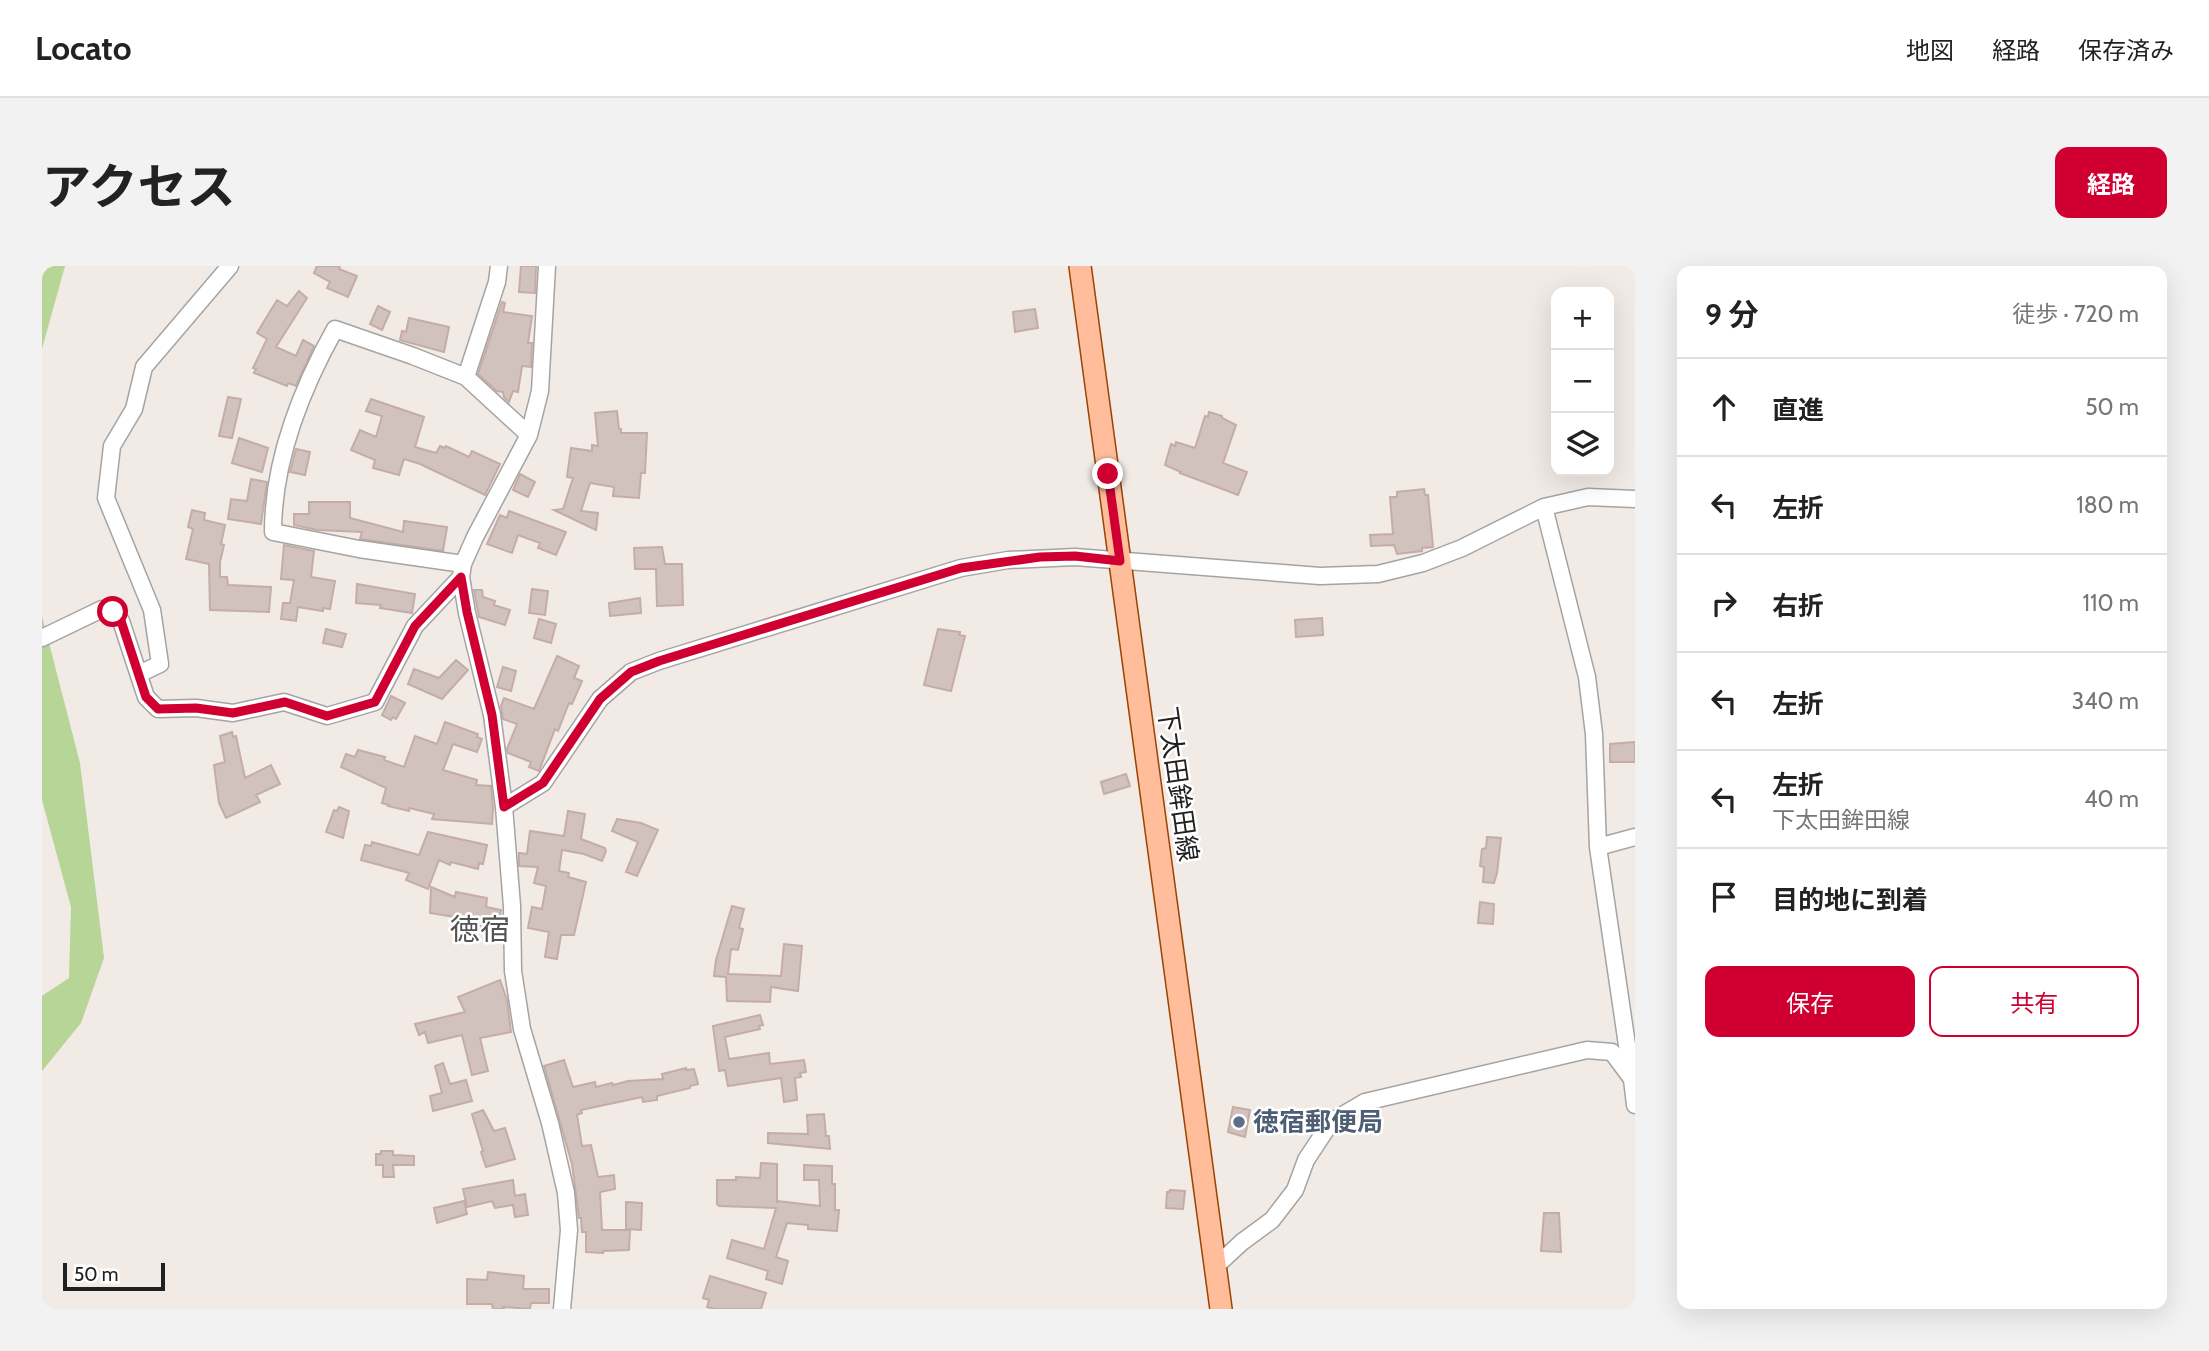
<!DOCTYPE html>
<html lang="ja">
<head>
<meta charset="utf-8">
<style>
  :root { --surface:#fff; --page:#f2f2f2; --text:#222; --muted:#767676; --line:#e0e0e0; --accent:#cf0031 }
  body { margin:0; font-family:Cabin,"Noto Sans JP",sans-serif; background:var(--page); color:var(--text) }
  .controls { position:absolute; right:21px; top:21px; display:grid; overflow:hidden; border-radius:14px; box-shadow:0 7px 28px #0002 }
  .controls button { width:63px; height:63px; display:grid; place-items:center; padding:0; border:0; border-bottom:2px solid var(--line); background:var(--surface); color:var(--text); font:35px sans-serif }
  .scale { position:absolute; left:21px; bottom:18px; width:102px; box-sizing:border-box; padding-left:7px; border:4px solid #202020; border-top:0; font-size:19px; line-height:24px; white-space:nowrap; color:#202020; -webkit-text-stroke:5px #fff; paint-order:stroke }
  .stop { position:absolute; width:21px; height:21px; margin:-16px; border:5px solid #cf0031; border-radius:50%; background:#fff }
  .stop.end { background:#cf0031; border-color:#fff; box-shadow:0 2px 7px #0008 }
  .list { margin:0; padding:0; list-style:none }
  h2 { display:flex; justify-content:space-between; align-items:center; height:91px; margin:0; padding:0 28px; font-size:30px }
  h2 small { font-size:23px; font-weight:400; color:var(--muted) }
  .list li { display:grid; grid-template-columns:46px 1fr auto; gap:21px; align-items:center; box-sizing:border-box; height:98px; padding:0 28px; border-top:2px solid var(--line) }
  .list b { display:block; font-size:26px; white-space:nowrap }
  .list p { margin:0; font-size:23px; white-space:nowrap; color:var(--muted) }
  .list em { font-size:23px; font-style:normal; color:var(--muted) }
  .actions { display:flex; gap:14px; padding:21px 28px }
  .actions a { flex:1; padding:16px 0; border:2px solid var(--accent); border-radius:14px; text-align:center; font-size:24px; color:var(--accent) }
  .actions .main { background:var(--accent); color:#fff }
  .icon { flex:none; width:38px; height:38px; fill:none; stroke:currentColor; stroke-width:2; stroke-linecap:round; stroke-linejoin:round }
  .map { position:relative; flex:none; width:1593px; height:1043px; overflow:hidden; border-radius:14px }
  header { display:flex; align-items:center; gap:42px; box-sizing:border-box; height:98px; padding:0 35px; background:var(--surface); border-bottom:2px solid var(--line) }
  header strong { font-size:33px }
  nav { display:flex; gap:38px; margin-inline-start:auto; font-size:24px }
  .intro { display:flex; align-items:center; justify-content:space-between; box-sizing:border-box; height:168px; padding:0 42px }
  h1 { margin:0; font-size:49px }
  .button { padding:18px 32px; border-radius:14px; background:var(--accent); color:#fff; font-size:24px; font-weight:700 }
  main { display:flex; gap:42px; padding:0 42px }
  aside { flex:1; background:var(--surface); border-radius:14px; box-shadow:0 7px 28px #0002 }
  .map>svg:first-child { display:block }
</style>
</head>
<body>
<header>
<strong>Locato</strong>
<nav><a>地図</a><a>経路</a><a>保存済み</a></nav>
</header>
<div class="intro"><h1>アクセス</h1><a class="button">経路</a></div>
<main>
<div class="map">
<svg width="1593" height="1043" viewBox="0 0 1593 1043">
  <rect width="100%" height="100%" fill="#f1eae5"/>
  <path fill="#b7d596" d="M0 0H23L0 83Z
    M0 350 38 497 62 692 39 757 0 805V730L27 712 29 641 0 534Z"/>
  <path fill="#d2c2be" stroke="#c5aca6" stroke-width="2" d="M275 0H298L297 3 315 10 306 31 285 22 288 16 272 7Z
    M479 0H494L493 27 477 26Z
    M257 25 265 32 234 81 254 90 261 74 272 80 254 120 246 117 245 120 212 107 214 103 211 102 225 73 215 67 235 34 245 40Z
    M460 36 463 37 461 46 490 50 486 77H490L489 101 480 100 476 126 471 125 467 136 462 131 461 126 455 125 436 108Z
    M336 40 348 46 340 64 328 58Z
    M993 43 996 62 973 66 971 46Z
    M367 52 407 61 402 86 358 74 360 65 364 66Z
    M186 131 199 133 190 172 177 170Z
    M329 133 382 151 373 181 394 187 398 180 403 182 404 180 427 191 430 185 458 198 443 229 378 198 362 193 357 209 331 202 333 194 309 184 318 164 334 171 340 150 324 145Z
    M575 145 577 163H579V167H605L603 207H599L597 232 571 230 572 221 548 217 539 245 556 247 554 264 512 244 521 243 531 212 525 211 529 182 550 185V179L556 180 553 147Z
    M1167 146 1180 150V152L1194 159 1181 197 1205 206 1196 229 1138 207 1139 206 1123 199 1129 178 1133 180 1134 176 1153 182 1163 150 1166 151Z
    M197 172 226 182 220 206 190 197Z
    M254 183 268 186 263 209 248 206Z
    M478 208 493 216 486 231 471 224Z
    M209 213 225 216 219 258 186 253 189 233 205 235Z
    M1382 223 1383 229H1386L1391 281 1380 282V285L1355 288 1352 279 1329 280 1328 269 1351 268 1348 231H1355V226Z
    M267 236H308V252L361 266 362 255 405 261 401 285 318 273 320 266 275 264 252 259V248H267Z
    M150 244 163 247 162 254 183 259 179 278 182 279 178 296V311H185L186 319 229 321 227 346 168 344 167 298 144 293 151 263 146 261Z
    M467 245 524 266 514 289 496 282 498 277 476 269 470 287 445 278 458 249 465 252Z
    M242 279 272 285 269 311 293 315 288 343 281 342V345L256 341 254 355 239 353 241 337H248L252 314 239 313Z
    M620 281 623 298H640L641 339 615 340 614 303H593L592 282Z
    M315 318 373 328 370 347 338 342 339 339 314 337Z
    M490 323 506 325 503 349 487 347Z
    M432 324H440L441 331 453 335 452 339 468 344 463 359 437 351Z
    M598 332 599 347 568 350 567 337Z
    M1280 352 1281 369 1254 371 1253 354Z
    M497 353 514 358 509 377 492 372Z
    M284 363 304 368 300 381 281 377Z
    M896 363 918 366 917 369 923 370 909 425 882 419Z
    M515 390 537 400 532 412 540 415 530 438 527 437 516 465 513 463 497 505 487 501 489 496 466 487 465 483 475 458 461 453 459 440 462 432 492 443Z
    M414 394 426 404 400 433 366 418 372 403 397 412Z
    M461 401 474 405 469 425 455 421Z
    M349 430 363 437 354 453 351 451 349 454 340 449Z
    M403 456 436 468 435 471 440 473 435 486 411 478 401 504 435 514 434 519 449 520 451 542 450 558 390 553 392 548 367 542V545L346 540 347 539 340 537 344 522 299 501 304 488 313 491 316 484 343 491 342 494 362 501 373 470 395 478Z
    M190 466 191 471 194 470 203 512 229 499 238 518 214 529 218 536 184 552 177 537 172 499 183 496 178 470Z
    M1593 476V496H1568V478Z
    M1084 508 1088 520 1062 528 1059 516Z
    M297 541 307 545 301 572 284 566 292 544 295 545Z
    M526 545 543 548 539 573 563 582 564 585 560 595 542 588 520 584 517 605 527 607 526 611 544 616 532 669H519L515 693 503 691 507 666 486 662 490 641 500 643 504 620 492 617 496 601 477 600V587L485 588 488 565 522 570Z
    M575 553 599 557 616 564 595 610 584 606 596 576 570 565Z
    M386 566 445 579 441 598 437 597 436 603 409 596 408 599 397 594 386 623 364 614 367 607 319 594 323 579 329 580 330 576 377 589Z
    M1445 571 1459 572 1455 607 1452 617 1441 616 1442 601 1438 600 1440 583 1444 582Z
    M389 621 413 631 414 626 445 632 444 641 459 644 456 662 451 661 450 665 430 661 431 654 388 647Z
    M1438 636 1452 638 1451 658 1436 657Z
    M690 640 702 643 697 662 701 663 696 684 689 683 686 708 739 710 742 678 760 680 756 725 729 721 728 736 685 735 684 711 672 710 674 694Z
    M458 714 465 734 469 766 438 772 446 805 430 809 420 769 386 777 383 766 377 769 373 758 423 746 416 731Z
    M718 749 721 759 717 760 718 763 683 771 687 793 727 787 728 798 762 794 764 806 758 807 759 811 753 812 755 834 742 836 739 812 686 820 683 804 677 805 671 760Z
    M522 794 531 821 553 816 554 821 570 817 571 819 586 815 621 813 620 808 644 802V804L652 803 656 818 648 820V822L615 830V834L601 836 600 831 539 844 540 847 535 849 540 880 549 879 556 911 572 909 573 923 558 926 560 964H588L587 984 561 985V987L544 986V966H540L539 952H537L530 898 502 800Z
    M401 797 408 818 424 814 430 835 391 845 388 830 400 827 393 800Z
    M1191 841 1208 844 1203 871 1186 866Z
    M441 844 452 865 463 862 473 893 444 901 439 886 441 885 430 848Z
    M782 848 784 870H787L788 883 726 877V867L766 868 765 849Z
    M339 885H351V889L372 890V899H351L352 911H341V899H334V888H339Z
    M719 897 735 898V937L736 935 778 940 777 914H762V899L790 900V918H793V944H797L795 965 766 963V959L745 957 734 991 746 995 740 1018 724 1013 726 1005 685 992 690 974 722 983 734 942 677 940 675 938V914H694V911L718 912Z
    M471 914 473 930 483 928 486 949 473 951 471 939 453 942 450 935 425 941 421 923Z
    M1128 924 1143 925 1141 943 1124 942 1125 926H1127Z
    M422 935 425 948 395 957 392 942Z
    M584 936 600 937 599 964 584 963Z
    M1502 947H1517L1519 986 1499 985Z
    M446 1006 482 1010 481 1023H507V1037H489L488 1043 461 1041 462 1043H451L450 1038H425V1013L445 1014Z
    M668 1010 724 1027 719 1043H673L665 1041 667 1034 661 1032Z"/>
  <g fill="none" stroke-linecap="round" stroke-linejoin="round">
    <g stroke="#a4a4a4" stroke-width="19">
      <path id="minor" d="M505 0 498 125 487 169 433 271 421 298 419 311 425 347 450 449 462 541 470 640 471 705 480 763 508 857 524 927 527 964 520 1043
        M424 111 455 16 457 0
        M1502 241 1545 411 1552 468 1556 581 1590 813
        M421 298 317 283 231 266C231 196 259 124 293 63L371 90 424 111 487 169
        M0 372 60 343 71 346 79 355 104 431 116 443 154 442 191 447 242 436 285 450 333 436 373 360 419 311
        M97 408 118 398 110 344 64 232 70 180 92 143 102 101 188 0
        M462 541 501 517 558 433 589 406 617 395 919 302 966 294 1033 291 1278 310 1336 308 1381 297 1420 282 1502 241 1546 231 1593 233
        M1556 581 1593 571
        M1173 1001 1200 976 1230 954 1253 924 1264 894 1289 856 1323 836 1545 784 1570 786 1590 813 1593 839"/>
    </g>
    <g stroke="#9b4300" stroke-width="24">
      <path id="major" d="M1038 0 1179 1043"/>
    </g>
    <use href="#minor" stroke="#fff" stroke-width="16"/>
    <use href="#major" stroke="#ffbd9c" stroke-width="21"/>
  </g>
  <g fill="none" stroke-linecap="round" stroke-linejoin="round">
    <path stroke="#cf0031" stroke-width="9" d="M71 346 79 355 104 431 116 443 154 442 191 447 243 436 285 450 333 436 373 360 419 311 425 346 450 449 462 541 501 517 558 433 589 406 617 395 919 302 998 291 1033 290 1078 295 1066 208"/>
  </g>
  <circle fill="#5c6f8a" stroke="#fff" stroke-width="2.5" cx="1197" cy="856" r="7"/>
  <g text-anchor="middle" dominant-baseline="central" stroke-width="5" stroke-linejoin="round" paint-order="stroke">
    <g font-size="26" fill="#202020" stroke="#fff">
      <text transform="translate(1136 518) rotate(82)">下太田鉾田線</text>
    </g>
    <g font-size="26" font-weight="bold" fill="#4e5e75" stroke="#fff" text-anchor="start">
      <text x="1211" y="856">徳宿郵便局</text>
    </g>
    <g font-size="30" fill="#535353" stroke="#fff">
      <text x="438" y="663">徳宿</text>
    </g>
  </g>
</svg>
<div class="controls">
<button>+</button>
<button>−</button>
<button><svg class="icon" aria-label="layers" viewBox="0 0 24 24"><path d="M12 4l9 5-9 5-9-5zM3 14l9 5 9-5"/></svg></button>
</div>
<div class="scale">50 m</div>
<div class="stop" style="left:71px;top:346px"></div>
<div class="stop end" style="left:1066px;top:208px"></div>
</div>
<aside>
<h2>9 分<small>徒歩 · 720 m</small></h2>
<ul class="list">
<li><svg class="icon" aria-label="ahead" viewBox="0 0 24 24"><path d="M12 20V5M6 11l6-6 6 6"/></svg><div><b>直進</b></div><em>50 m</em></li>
<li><svg class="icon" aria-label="left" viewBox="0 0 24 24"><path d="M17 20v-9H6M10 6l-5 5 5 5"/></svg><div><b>左折</b></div><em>180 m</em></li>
<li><svg class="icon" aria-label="right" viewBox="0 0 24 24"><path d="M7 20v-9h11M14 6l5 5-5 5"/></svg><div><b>右折</b></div><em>110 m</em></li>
<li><svg class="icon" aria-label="left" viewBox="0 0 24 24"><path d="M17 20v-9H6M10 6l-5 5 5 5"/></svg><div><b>左折</b></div><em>340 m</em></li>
<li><svg class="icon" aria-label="left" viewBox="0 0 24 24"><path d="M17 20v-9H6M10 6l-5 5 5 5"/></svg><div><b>左折</b><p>下太田鉾田線</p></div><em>40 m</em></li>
<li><svg class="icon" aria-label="arrive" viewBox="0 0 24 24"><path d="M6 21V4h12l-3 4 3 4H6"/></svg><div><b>目的地に到着</b></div></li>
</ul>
<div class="actions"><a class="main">保存</a><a>共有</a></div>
</aside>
</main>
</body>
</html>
